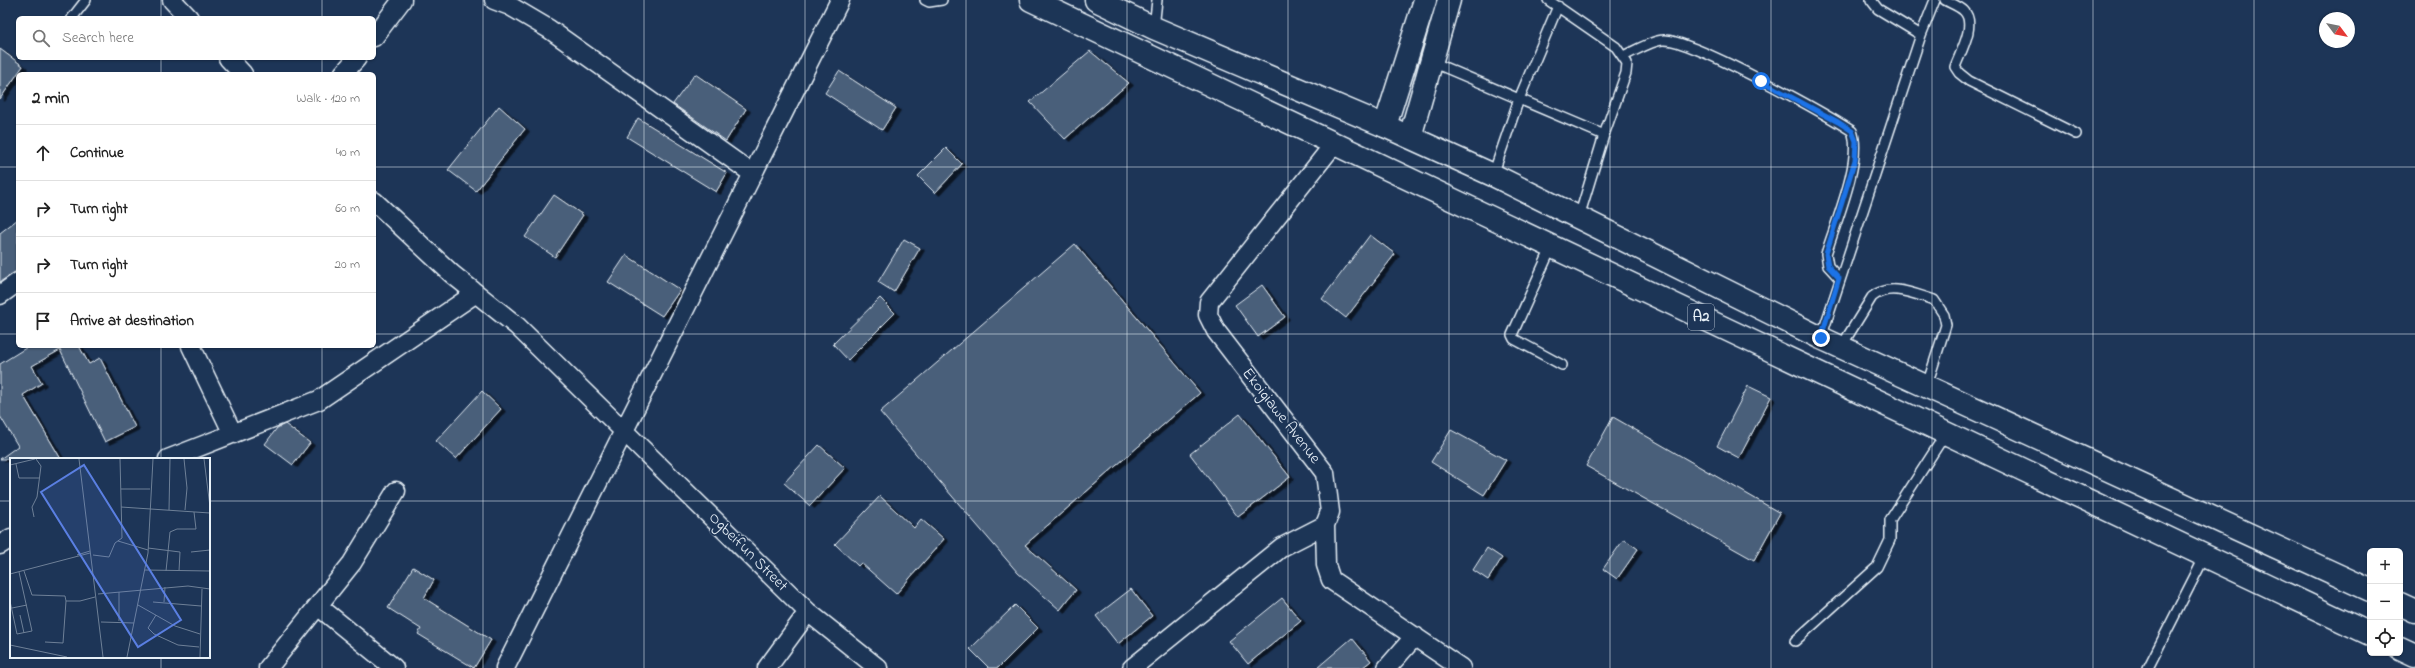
<!DOCTYPE html>
<html lang="en">
<head>
<meta charset="utf-8">
<style>
  :root { --surface:#fff; --page:#f2f2f2; --text:#222; --muted:#767676; --line:#e0e0e0 }
  body { margin:0; font-family:"Indie Flower",sans-serif; background:var(--page); color:var(--text) }
  .controls { position:absolute; right:12px; bottom:12px; display:grid; overflow:hidden; border-radius:6px; box-shadow:0 1px 3px #0004 }
  .controls button { width:36px; height:36px; display:grid; place-items:center; padding:0; border:0; border-bottom:1px solid var(--line); background:var(--surface); color:var(--text); font:20px sans-serif }
  .compass { position:absolute; left:2319px; top:12px; width:36px; height:36px; border-radius:50%; background:var(--surface); box-shadow:0 1px 3px #0004; rotate:122deg }
  .stop { position:absolute; width:12px; height:12px; margin:-9px; border:3px solid #1a73e8; border-radius:50%; background:#fff }
  .stop.end { background:#1a73e8; border-color:#fff; box-shadow:0 1px 4px #0008 }
  .list { margin:0; padding:0; list-style:none }
  h2 { display:flex; justify-content:space-between; align-items:center; height:52px; margin:0; padding:0 16px; font-size:17px }
  h2 small { font-size:13px; font-weight:400; color:var(--muted) }
  .list li { display:grid; grid-template-columns:26px 1fr auto; gap:12px; align-items:center; box-sizing:border-box; height:56px; padding:0 16px; border-top:1px solid var(--line) }
  .list b { display:block; font-size:15px; white-space:nowrap }
  .list em { font-size:13px; font-style:normal; color:var(--muted) }
  .icon { flex:none; width:22px; height:22px; fill:none; stroke:currentColor; stroke-width:2; stroke-linecap:round; stroke-linejoin:round }
  .map { position:relative; flex:none; width:2415px; height:668px; overflow:hidden }
  .search { position:absolute; background:var(--surface); box-shadow:0 1px 3px #0004; left:16px; top:16px; width:360px; height:44px; display:flex; align-items:center; gap:10px; box-sizing:border-box; padding:0 14px; border-radius:6px; color:var(--muted); font-size:15px }
  .panel { position:absolute; background:var(--surface); box-shadow:0 1px 3px #0004; left:16px; top:72px; width:360px; height:276px; border-radius:6px }
  .map>svg:first-child { display:block }
</style>
</head>
<body>
<div class="map">
<svg width="2415" height="668" viewBox="0 0 2415 668">
  <defs>
    <filter id="shadow"><feDropShadow dx="4.5" dy="2.5" stdDeviation="0" flood-color="#0009"/></filter>
  </defs>
  <rect width="100%" height="100%" fill="#1d3557"/>
  <filter id="ink" filterUnits="userSpaceOnUse"><feTurbulence type="fractalNoise" baseFrequency=".025" numOctaves="2"/><feDisplacementMap in="SourceGraphic" scale="8" xChannelSelector="R" yChannelSelector="G"/><feConvolveMatrix kernelMatrix="1 2 1 2 8 2 1 2 1" color-interpolation-filters="sRGB"/></filter>
  <g filter="url(#ink)">
    <path fill="#495e7a" stroke="#e8f1f8" filter="url(#shadow)" d="M0 49 23 66 0 99Z
      M1090 51 1129 83 1065 139 1030 102Z
      M839 71 896 108 882 130 825 93Z
      M695 74 746 109 726 141 673 104Z
      M499 106 525 129 476 191 448 170Z
      M638 118 727 173 716 192 627 137Z
      M946 148 962 164 935 193 918 176Z
      M554 195 583 215 555 257 525 237Z
      M18 219V270L0 282V233Z
      M1370 235 1395 254 1346 318 1322 299Z
      M904 239 920 248 894 292 878 282Z
      M1075 244 1200 393 1025 545 1076 590 1060 610 1018 573 880 412Z
      M626 255 680 290 662 316 608 282Z
      M1262 285 1285 317 1258 337 1235 305Z
      M880 298 895 313 848 360 833 344Z
      M29 346H79L89 364 100 358 135 427 105 442 60 350 32 366 42 383 23 395 61 459H0L18 446 0 416V364Z
      M1748 386 1771 397 1739 458 1717 446Z
      M482 391 501 409 456 459 436 441Z
      M1240 414 1290 477 1238 517 1190 454Z
      M1613 417 1780 513 1754 560 1586 466Z
      M285 424 310 443 293 465 265 444 277 428Z
      M1451 430 1506 460 1484 495 1431 462Z
      M819 445 845 468 810 506 784 483Z
      M880 496 914 528 921 519 944 539 896 594 861 563 858 566 835 544Z
      M1624 539 1638 549 1617 579 1603 569Z
      M1487 548 1502 558 1488 580 1473 570Z
      M413 567 434 580 424 598 491 640 474 668 418 634 421 629 388 608Z
      M1131 589 1152 616 1118 644 1096 616Z
      M1282 598 1301 621 1248 664 1229 641Z
      M1015 605 1038 628 998 668H989L970 649Z
      M1352 638 1371 661 1362 668H1317Z"/>
    <g fill="none" stroke-linecap="round" stroke-linejoin="round">
      <g stroke="#e8f1f8" stroke-width="12">
        <path id="service" d="M925 0 929 2 942 0
          M1548 0 1616 47 1627 63 1626 73 1604 135 1579 217
          M1871 0 1878 9 1921 35
          M1945 0C1950 3 1959 6 1964 11 1977 24 1960 53 1955 67L1959 73 1969 81 2076 134
          M72 18 86 0
          M1154 28 1157 0
          M1623 56C1633 52 1653 40 1663 40 1690 38 1824 113 1852 131 1863 159 1835 224 1826 254L1828 266 1839 278
          M1432 62 1604 135
          M1493 175 1519 99 1558 6
          M1552 246 1512 335 1514 339 1562 365
          M1821 338 1921 35 1935 0
          M1841 347 1872 297C1890 282 1914 294 1934 300L1944 315 1946 325 1927 385
          M1795 641 1877 567 1890 540V520L1946 433
          M2148 668 2205 556"/>
      </g>
      <g stroke="#e8f1f8" stroke-width="21">
        <path id="minor" d="M172 0 189 18
          M494 0 510 6 549 29 753 174
          M374 37 402 0
          M228 58 243 74
          M343 74 357 58
          M1334 144 1209 302 1208 315 1216 331 1325 473 1330 512 1325 525 1326 565 1331 580 1461 668
          M374 201 452 274 517 326 808 612 878 668
          M0 295 18 282
          M191 346 233 434
          M168 459 319 400 476 293
          M0 545 11 538
          M318 606 394 668
          M268 668 352 563 396 491
          M505 668 840 0
          M767 668 808 612
          M1132 668 1282 547 1325 525
          M1387 668 1415 636"/>
      </g>
      <g stroke="#e8f1f8" stroke-width="25">
        <path id="tertiary" d="M1385 126 1425 0
          M1410 137 1449 0"/>
      </g>
      <g stroke="#e8f1f8" stroke-width="25">
        <path id="trunk" d="M1031 0 2370 634
          M1096 0 1154 28 1385 126 1493 175 1821 338 2370 590
          M2400 604 2415 611
          M2400 648 2415 655"/>
      </g>
      <use href="#service" stroke="#1d3557" stroke-width="9"/>
      <use href="#minor" stroke="#1d3557" stroke-width="18"/>
      <use href="#tertiary" stroke="#1d3557" stroke-width="22"/>
      <use href="#trunk" stroke="#1d3557" stroke-width="22"/>
    </g>
  </g>
  <g fill="none" stroke-linecap="round" stroke-linejoin="round" filter="url(#ink)">
    <path stroke="#1a73e8" stroke-width="5" d="M1761 81 1838 122 1852 131 1856 141 1855 160 1826 254 1828 266 1839 278 1821 338"/>
  </g>
  <path fill="none" stroke="#e8f1f8" stroke-width="1" stroke-opacity="0.55" d="M161 0V18M322 0V18M483 0V668M644 0V668M805 0V668M966 0V668M1127 0V668M1288 0V668M1449 0V668M1610 0V668M1771 0V668M1932 0V668M2093 0V668M2254 0V668M161 58V74M322 58V74M0 167H18M374 167H2415M0 334H18M374 334H2415M161 346V459M322 346V668M0 501H11M209 501H2415M161 657V668"/>
  <g text-anchor="middle" dominant-baseline="central" stroke-width="3.5" stroke-linejoin="round" paint-order="stroke">
    <rect fill="#1d3557" stroke="#abb9c8" stroke-width="1" x="1688" y="304" width="26" height="26" rx="3"/>
    <g font-size="15" font-weight="bold" fill="#e8f1f8">
      <text x="1701" y="317">A2</text>
    </g>
    <g font-size="16" fill="#e8f1f8" stroke="#1d3557">
      <text transform="translate(1281 416) rotate(52)">Ekoigiawe Avenue</text>
      <text transform="translate(748 552) rotate(45)">Ogbeifun Street</text>
    </g>
  </g>
  <g transform="translate(10 458)">
    <rect width="200" height="200" fill="#1d3557"/>
    <path fill="none" stroke="#6e8097" stroke-width="1" d="M69 1 93 199M174 1 177 30 175 52M194 1 200 49M6 6 9 20H29M0 7 25 1M111 31H140M111 49 200 55M159 52 160 1M24 59 22 49 27 39 31 8 26 1M108 83 138 92M138 90 170 94 169 113M181 94 200 92M67 97 80 93M83 97 99 99 105 85 112 80 110 1M135 112 200 113M14 113 22 137 55 138 56 143M156 113 160 74 167 71H186L184 54M0 116 80 95M109 134V163M88 136 178 128 200 131M0 143 7 176 22 173 9 114M56 143H70L85 139M143 144 191 148M154 144 155 129M128 147 165 168 190 176M2 150 17 147M10 157 14 175M146 157 138 170 144 176 168 187 189 189M91 164 124 165M35 184 53 185 56 143M0 187 57 199M117 199 138 95 143 1M190 199 192 131"/>
    <path fill="#5a7fe2" fill-opacity="0.15" stroke="#5a7fe2" stroke-width="2" d="M74 7 171 162 128 189 31 34Z"/>
    <rect width="200" height="200" fill="none" stroke="#e8f1f8" stroke-width="2"/>
  </g>
</svg>
<div class="controls">
<button>+</button>
<button>−</button>
<button><svg class="icon" aria-label="locate" viewBox="0 0 24 24"><circle cx="12" cy="12" r="6"/><path d="M12 2v4M12 18v4M2 12h4M18 12h4"/></svg></button>
</div>
<svg class="compass" viewBox="-18 -18 36 36"><path d="M0-13l5 13h-10z" fill="#e53935"/><path d="M0 13l5-13h-10z" fill="#767676"/></svg>
<div class="stop" style="left:1761px;top:81px"></div>
<div class="stop end" style="left:1821px;top:338px"></div>
<div class="search"><svg class="icon" aria-label="search" viewBox="0 0 24 24"><circle cx="10" cy="10" r="6"/><path d="M15 15l6 6"/></svg>Search here</div>
<section class="panel">
<h2>2 min<small>Walk · 120 m</small></h2>
<ul class="list">
<li><svg class="icon" aria-label="ahead" viewBox="0 0 24 24"><path d="M12 20V5M6 11l6-6 6 6"/></svg><div><b>Continue</b></div><em>40 m</em></li>
<li><svg class="icon" aria-label="right" viewBox="0 0 24 24"><path d="M7 20v-9h11M14 6l5 5-5 5"/></svg><div><b>Turn right</b></div><em>60 m</em></li>
<li><svg class="icon" aria-label="right" viewBox="0 0 24 24"><path d="M7 20v-9h11M14 6l5 5-5 5"/></svg><div><b>Turn right</b></div><em>20 m</em></li>
<li><svg class="icon" aria-label="arrive" viewBox="0 0 24 24"><path d="M6 21V4h12l-3 4 3 4H6"/></svg><div><b>Arrive at destination</b></div></li>
</ul>
</section>
</div>
</body>
</html>
